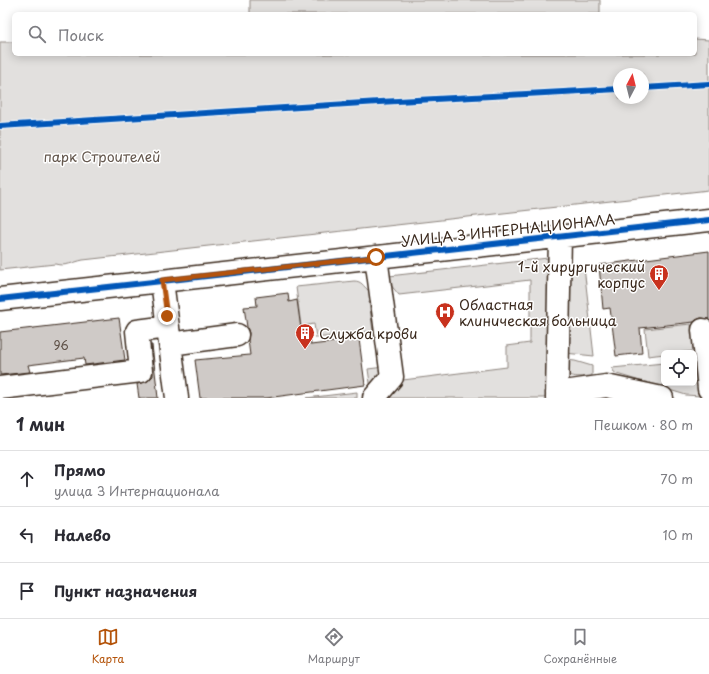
<!DOCTYPE html>
<html lang="ru">
<head>
<meta charset="utf-8">
<style>
  :root { --surface:#fff; --page:#f7f7f7; --text:#2b2b33; --muted:#7c7c81; --line:#e1e1e2; --accent:#b45309 }
  body { margin:0; font-family:"Playpen Sans",sans-serif; background:var(--page); color:var(--text) }
  .controls { position:absolute; right:12px; bottom:12px; display:grid; overflow:hidden; border-radius:6px; box-shadow:0 2px 10px #0003 }
  .controls button { width:36px; height:36px; display:grid; place-items:center; padding:0; border:0; border-bottom:1px solid var(--line); background:var(--surface); color:var(--text); font:20px sans-serif }
  .compass { position:absolute; left:613px; top:68px; width:36px; height:36px; border-radius:50%; background:var(--surface); box-shadow:0 2px 10px #0003; rotate:7deg }
  .stop { position:absolute; width:12px; height:12px; margin:-9px; border:3px solid #b45309; border-radius:50%; background:#fff }
  .stop.end { background:#b45309; border-color:#fff; box-shadow:0 1px 4px #0008 }
  .list { margin:0; padding:0; list-style:none }
  h2 { display:flex; justify-content:space-between; align-items:center; height:52px; margin:0; padding:0 16px; font-size:17px }
  h2 small { font-size:13px; font-weight:400; color:var(--muted) }
  .list li { display:grid; grid-template-columns:26px 1fr auto; gap:12px; align-items:center; box-sizing:border-box; height:56px; padding:0 16px; border-top:1px solid var(--line) }
  .list b { display:block; font-size:15px; white-space:nowrap }
  .list p { margin:0; font-size:13px; white-space:nowrap; color:var(--muted) }
  .list em { font-size:13px; font-style:normal; color:var(--muted) }
  .icon { flex:none; width:22px; height:22px; fill:none; stroke:currentColor; stroke-width:2; stroke-linecap:round; stroke-linejoin:round }
  .map { position:relative; flex:none; width:709px; height:398px; overflow:hidden }
  .search { position:absolute; background:var(--surface); box-shadow:0 2px 10px #0003; left:12px; right:12px; top:12px; height:44px; display:flex; align-items:center; gap:10px; box-sizing:border-box; padding:0 14px; border-radius:6px; color:var(--muted); font-size:15px }
  .sheet { height:220px; background:var(--surface) }
  nav { display:flex; justify-content:space-around; align-items:center; box-sizing:border-box; height:56px; border-top:1px solid var(--line); background:var(--surface); font-size:11px; color:var(--muted) }
  nav a { display:grid; justify-items:center; gap:2px }
  nav .on { color:var(--accent) }
  .map>svg:first-child { display:block }
</style>
</head>
<body>
<div class="map">
<svg width="709" height="398" viewBox="0 0 709 398">
  <rect width="100%" height="100%" fill="#fff"/>
  <filter id="ink" filterUnits="userSpaceOnUse"><feTurbulence type="fractalNoise" baseFrequency=".025" numOctaves="2"/><feDisplacementMap in="SourceGraphic" scale="8" xChannelSelector="R" yChannelSelector="G"/><feConvolveMatrix kernelMatrix="1 2 1 2 8 2 1 2 1" color-interpolation-filters="sRGB"/></filter>
  <g filter="url(#ink)">
    <path fill="#e2e0de" stroke="#8e857e" fill-rule="evenodd" d="M250 0H600V14H250Z
      M695 39 709 40V190L137 254C119 256 101 258 83 260 73 262 66 267 55 264L0 270V42H14V54H695ZM619 74H643V98H619Z
      M548 258 547 398H387L403 380 507 367V346L530 343V280L399 295 390 284 389 276Z
      M584 267 594 356 565 353V269Z
      M354 281C362 281 363 286 368 290 369 291 373 293 374 294L376 301 369 302 373 331 316 338 314 324 301 326 296 287Z
      M691 324 694 351 676 353H664V354L648 356 645 329Z
      M565 360 575 361 592 366V376C584 376 569 380 566 370 565 367 565 363 565 360Z
      M664 363V383H694V365L698 377 700 396 686 395 617 374 614 372 612 368Z
      M384 367V374L371 390 368 369Z
      M357 392V398H306Z"/>
    <path fill="#cfcac7" stroke="#3b2a1e" d="M709 251V319L701 318 696 320 694 322 640 328 642 353 616 356 610 308 603 309 599 265Z
      M288 293 289 302 297 300 301 329 309 328 311 345 359 339 365 385 266 398H200L195 360 250 355 248 340 249 333 247 327 244 307 257 306 256 297Z
      M119 318 125 360 85 365 84 358 28 365 30 372 0 375V332Z
      M151 345H152L158 398H139L137 384 142 383 148 381 153 376V370Z"/>
    <g fill="none" stroke-linecap="round" stroke-linejoin="round">
      <g stroke="#3b2a1e" stroke-width="25">
        <path id="minor" d="M162 281 177 398
          M0 299 709 220
          M703 330 709 389
          M170 344 237 335
          M0 388 141 371 137 331 168 327
          M557 393 606 386 662 398
          M374 398 392 377 376 257
          M557 398 560 236"/>
      </g>
      <use href="#minor" stroke="#fff" stroke-width="22"/>
      <g stroke="#fff" stroke-width="8">
        <path id="cycleway" d="M643 88 709 84
          M0 126 379 102 619 89
          M0 299 709 220"/>
      </g>
      <use href="#cycleway" stroke="#0057b8" stroke-width="6"/>
    </g>
  </g>
  <g fill="none" stroke-linecap="round" stroke-linejoin="round" filter="url(#ink)">
    <path stroke="#b45309" stroke-width="5" d="M167 316 162 280 376 257"/>
  </g>
  <defs>
    <g id="building-pin" transform="scale(1)"><path d="M0 17L-7.5 6A9.5 9.5 0 1 1 7.5 6Z" fill="#c8321e" stroke="#fff"/><path d="M-4-6H4V6H1V3H-1V6H-4ZM-2.5-4.3h1.7v1.8h-1.7ZM.8-4.3h1.7v1.8H.8ZM-2.5-1h1.7V.8h-1.7ZM.8-1h1.7V.8H.8Z" fill="#fff"/></g>
    <g id="hospital-pin" transform="scale(1)"><path d="M0 17L-7.5 6A9.5 9.5 0 1 1 7.5 6Z" fill="#c8321e" stroke="#fff"/><path d="M-5-5h3v3.5h4V-5h3V5h-3V1.5h-4V5h-3Z" fill="#fff"/></g>
  </defs>
  <g fill-rule="evenodd">
    <use href="#building-pin" x="659" y="274"/>
    <use href="#hospital-pin" x="445" y="312"/>
    <use href="#building-pin" x="305" y="333"/>
  </g>
  <g text-anchor="middle" dominant-baseline="central" stroke-width="3" stroke-linejoin="round" paint-order="stroke">
    <g font-size="12" fill="#605248">
      <text x="61" y="345">96</text>
    </g>
    <g font-size="14" fill="#65584e" stroke="#fff">
      <text x="102" y="156">парк Строителей</text>
    </g>
    <g font-size="14" fill="#3b2a1e" stroke="#fff">
      <text transform="translate(508 230) rotate(-6)">УЛИЦА 3 ИНТЕРНАЦИОНАЛА</text>
    </g>
    <g font-size="14" fill="#3b2a1e" stroke="#fff" text-anchor="start">
      <text x="645" y="266" text-anchor="end">1-й хирургический<tspan x="645" dy="16">корпус</tspan></text>
      <text x="459" y="304">Областная<tspan x="459" dy="16">клиническая больница</tspan></text>
      <text x="319" y="333">Служба крови</text>
    </g>
  </g>
</svg>
<div class="controls">
<button><svg class="icon" aria-label="locate" viewBox="0 0 24 24"><circle cx="12" cy="12" r="6"/><path d="M12 2v4M12 18v4M2 12h4M18 12h4"/></svg></button>
</div>
<svg class="compass" viewBox="-18 -18 36 36"><path d="M0-13l5 13h-10z" fill="#e53935"/><path d="M0 13l5-13h-10z" fill="#7c7c81"/></svg>
<div class="stop" style="left:376px;top:257px"></div>
<div class="stop end" style="left:167px;top:316px"></div>
<div class="search"><svg class="icon" aria-label="search" viewBox="0 0 24 24"><circle cx="10" cy="10" r="6"/><path d="M15 15l6 6"/></svg>Поиск</div>
</div>
<section class="sheet">
<h2>1 мин<small>Пешком · 80 m</small></h2>
<ul class="list">
<li><svg class="icon" aria-label="ahead" viewBox="0 0 24 24"><path d="M12 20V5M6 11l6-6 6 6"/></svg><div><b>Прямо</b><p>улица 3 Интернационала</p></div><em>70 m</em></li>
<li><svg class="icon" aria-label="left" viewBox="0 0 24 24"><path d="M17 20v-9H6M10 6l-5 5 5 5"/></svg><div><b>Налево</b></div><em>10 m</em></li>
<li><svg class="icon" aria-label="arrive" viewBox="0 0 24 24"><path d="M6 21V4h12l-3 4 3 4H6"/></svg><div><b>Пункт назначения</b></div></li>
</ul>
</section>
<nav>
<a class="on"><svg class="icon" aria-label="map" viewBox="0 0 24 24"><path d="M3 6l6-2 6 2 6-2v14l-6 2-6-2-6 2zM9 4v14M15 6v14"/></svg>Карта</a>
<a><svg class="icon" aria-label="directions" viewBox="0 0 24 24"><path d="M12 3l9 9-9 9-9-9zM9 14v-3h6M13 9l2 2-2 2"/></svg>Маршрут</a>
<a><svg class="icon" aria-label="saved" viewBox="0 0 24 24"><path d="M7 4h10v16l-5-4-5 4z"/></svg>Сохранённые</a>
</nav>
</body>
</html>
